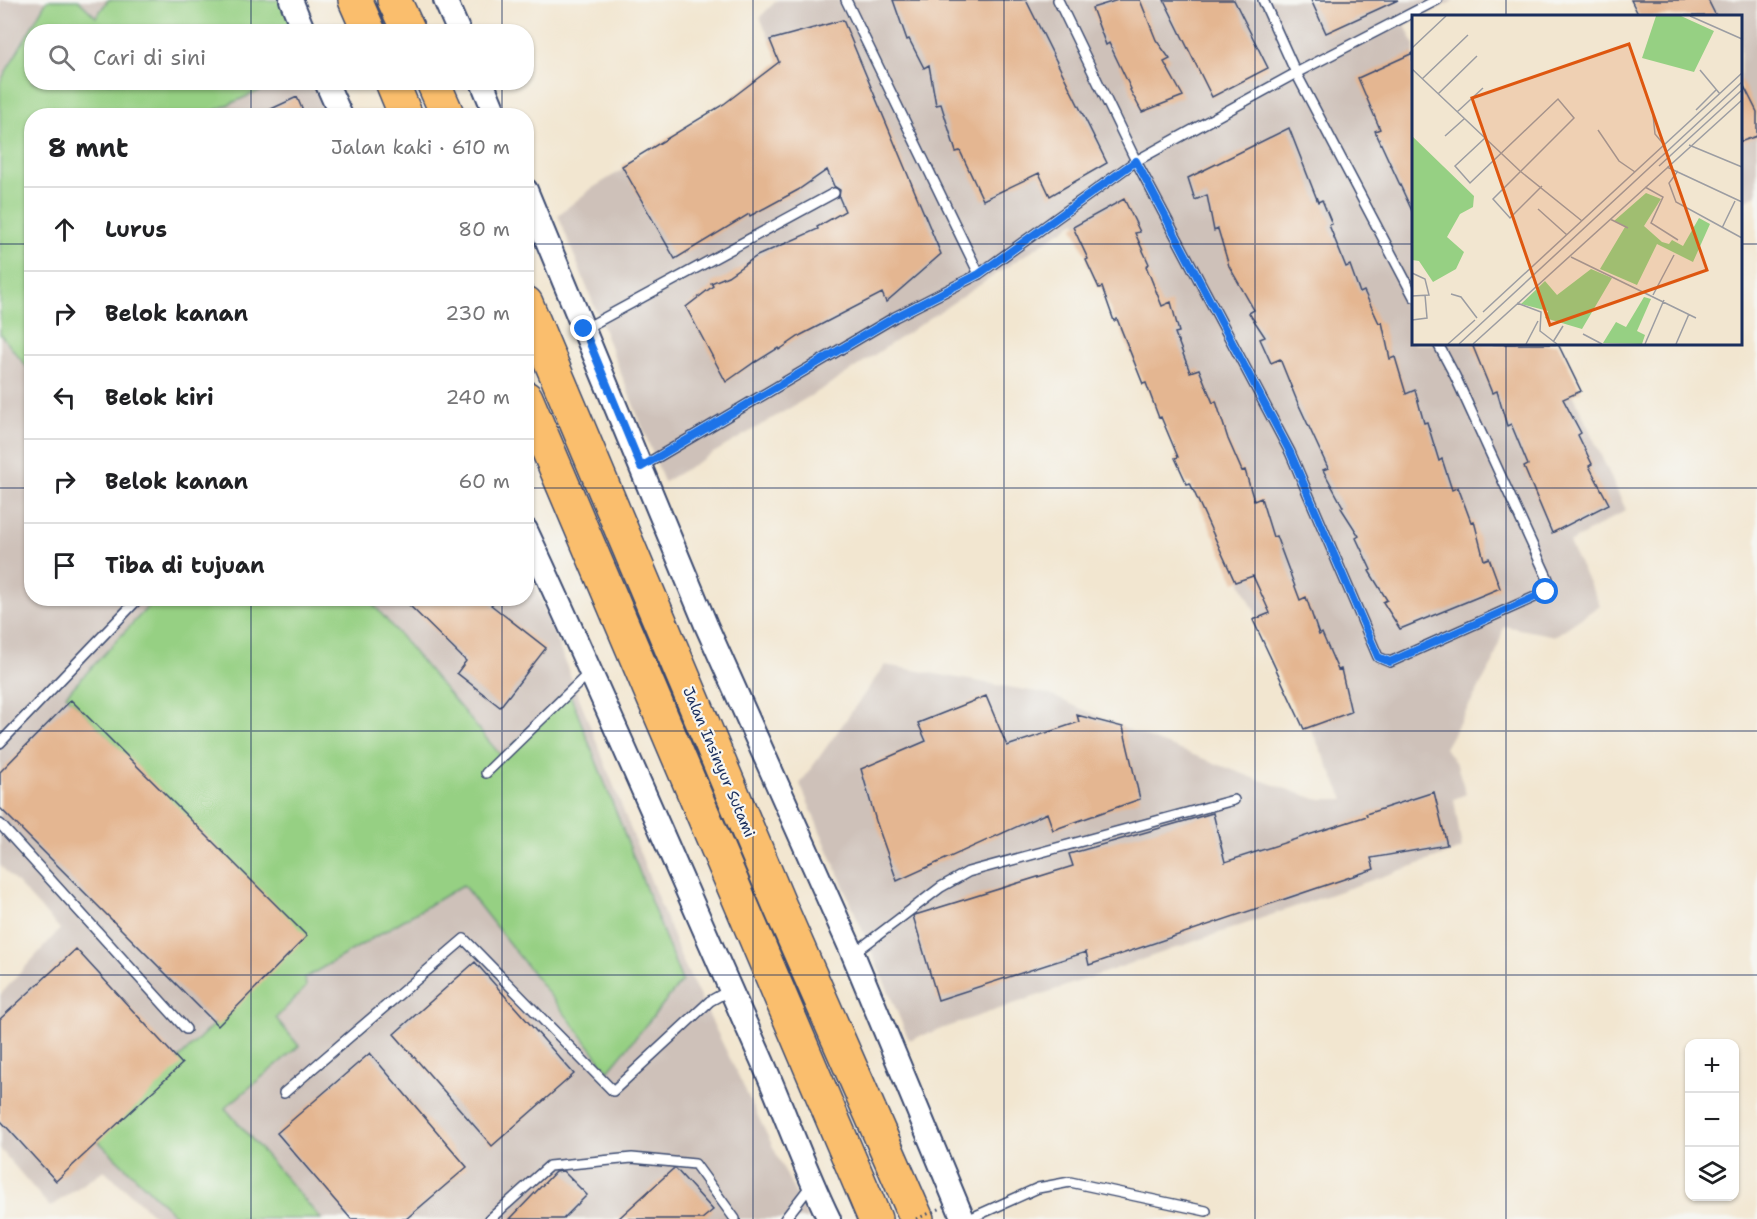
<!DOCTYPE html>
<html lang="id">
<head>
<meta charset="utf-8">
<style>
  :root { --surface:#fff; --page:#f6f6f6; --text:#202124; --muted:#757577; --line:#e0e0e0 }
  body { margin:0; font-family:"Shantell Sans",sans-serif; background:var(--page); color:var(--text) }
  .controls { position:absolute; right:18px; bottom:18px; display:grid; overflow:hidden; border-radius:12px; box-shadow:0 2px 4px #0004 }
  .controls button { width:54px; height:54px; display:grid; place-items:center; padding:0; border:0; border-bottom:2px solid var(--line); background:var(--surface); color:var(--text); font:30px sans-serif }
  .stop { position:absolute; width:18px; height:18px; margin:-14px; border:4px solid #1a73e8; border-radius:50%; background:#fff }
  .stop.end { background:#1a73e8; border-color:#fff; box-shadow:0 2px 6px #0008 }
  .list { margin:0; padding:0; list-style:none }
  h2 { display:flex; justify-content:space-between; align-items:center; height:78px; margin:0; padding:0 24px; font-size:26px }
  h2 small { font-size:20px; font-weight:400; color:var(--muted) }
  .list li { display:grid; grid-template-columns:39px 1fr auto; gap:18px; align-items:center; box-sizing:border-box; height:84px; padding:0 24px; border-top:2px solid var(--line) }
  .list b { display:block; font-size:22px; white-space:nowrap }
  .list em { font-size:20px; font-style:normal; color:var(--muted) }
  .icon { flex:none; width:33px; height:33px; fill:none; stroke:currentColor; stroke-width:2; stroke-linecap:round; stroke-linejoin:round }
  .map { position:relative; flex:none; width:1757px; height:1219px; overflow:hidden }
  .search { position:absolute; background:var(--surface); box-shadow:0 2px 4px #0004; left:24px; top:24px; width:510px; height:66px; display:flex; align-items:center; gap:15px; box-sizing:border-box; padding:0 21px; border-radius:24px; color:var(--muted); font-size:22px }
  .panel { position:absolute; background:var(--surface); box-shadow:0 2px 4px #0004; left:24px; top:108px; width:510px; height:498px; border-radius:24px }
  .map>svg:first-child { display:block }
</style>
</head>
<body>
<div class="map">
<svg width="1757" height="1219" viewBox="0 0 1757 1219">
  <rect width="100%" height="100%" fill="#f6f6f2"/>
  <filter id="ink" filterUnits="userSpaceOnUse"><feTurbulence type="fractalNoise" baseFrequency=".0167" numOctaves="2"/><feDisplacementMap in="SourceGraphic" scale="12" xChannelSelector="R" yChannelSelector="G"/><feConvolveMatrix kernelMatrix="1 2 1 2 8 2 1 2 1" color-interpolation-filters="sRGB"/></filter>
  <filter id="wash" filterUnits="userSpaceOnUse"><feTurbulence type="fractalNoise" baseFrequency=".008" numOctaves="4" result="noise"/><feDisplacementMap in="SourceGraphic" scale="24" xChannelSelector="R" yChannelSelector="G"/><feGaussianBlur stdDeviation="1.35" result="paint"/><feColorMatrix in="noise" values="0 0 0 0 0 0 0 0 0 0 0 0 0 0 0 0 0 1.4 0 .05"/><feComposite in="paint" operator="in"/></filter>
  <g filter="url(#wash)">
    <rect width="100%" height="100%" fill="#f2e6d0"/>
    <path fill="#cec1b9" d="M0 0H47L0 82Z
      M78 0H108L96 17Z
      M777 0H1455L1422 16H1414L1413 21 1405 25 1414 44V344H1550L1626 510 1569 543 1600 605 1555 636 1504 626 1493 663 1445 748 1457 765 1466 794 1454 799 1462 849 909 1040 800 784 885 665 1048 694 1131 731 1251 777 1316 799H1344L1213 524 1076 221 829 385 664 482 558 215 591 189 783 71 760 17Z
      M1635 0H1757V195L1741 202 1740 16H1643Z
      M278 82 324 83 338 116H204Z
      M0 334 31 372 32 598 156 599 66 695 304 937 96 1139 179 1219H158L104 1170 50 1207 0 1149V995L60 929 0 865Z
      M527 565 682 960 808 1219H321L224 1108 298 1047 275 1018 306 987 304 978 463 885 607 1071 681 981 502 757 369 599 526 598Z"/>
    <path fill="#96d083" stroke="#588070" stroke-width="1.5" d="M47 0H78L96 17 108 0H283L297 31 32 32V82L278 83 204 115 32 116 31 372 0 334V82Z
      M156 598 369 599 502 757 568 689 682 981 608 1071 578 1031 463 885 305 978 306 987 276 1018 299 1046 225 1108 321 1219H179L96 1139 303 937 66 695Z"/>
    <g id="blocks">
      <path fill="#e4b691" d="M893 0H1026L1107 163 1050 196 1039 173 983 200 960 151 956 152 941 104 936 105 929 65 924 68 909 39 907 40Z
        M1118 0H1140L1156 40 1170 59 1164 62 1183 96 1142 112 1130 90 1131 89 1109 43 1106 45 1092 8Z
        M1164 0H1234L1268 68 1212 97Z
        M1311 0H1398L1326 33Z
        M1631 0H1708L1716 16H1639Z
        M843 20 941 254 886 302 882 293 801 335 779 350 778 348 756 362V361L726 382 686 307 713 286 711 283 728 276 757 256 818 229 817 227 845 211 839 197 840 190 834 186 827 170 798 190 750 216 749 214 675 259 622 166 724 104 779 62 770 40Z
        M1413 53V213L1375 131 1380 129 1358 78Z
        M1740 78 1757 112V136L1740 142Z
        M297 97 305 116H256Z
        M1289 128 1318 202 1322 200 1332 224 1329 225 1346 267 1350 265 1360 293 1364 291 1379 323 1382 322 1390 359 1395 357 1406 394 1415 390 1424 423 1427 422 1439 461 1442 459 1452 490 1458 487 1471 522 1474 521 1484 560 1489 558 1500 588 1400 629 1383 602 1387 600 1369 571 1371 570 1356 538 1359 536 1341 508 1343 507 1323 470 1328 468 1297 401 1280 359 1271 363 1260 339 1265 337 1249 313 1254 310 1229 266 1218 229 1214 231 1207 195 1195 200 1188 178Z
        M1124 199 1140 232 1135 233 1149 264 1146 266 1162 306 1171 302 1179 332 1175 333 1190 372 1199 369 1213 403 1216 401 1228 439 1242 471 1245 470 1254 501 1261 498 1273 537 1276 536 1300 600 1306 597 1319 635 1322 633 1338 670 1341 669 1351 712 1304 729 1253 620 1270 613 1253 576 1235 582 1190 483 1187 484 1175 458 1178 457 1161 417 1159 418 1146 383 1143 384 1117 319 1114 321 1102 287 1099 288 1086 260 1088 259 1073 227Z
        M1472 344H1558L1581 391 1563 399 1581 433 1578 435 1592 464 1589 466 1609 504 1552 533 1524 467 1528 465 1511 424 1507 426 1497 391 1492 393Z
        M402 598H498L491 605 546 648 500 707 457 673 466 661Z
        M986 696 1007 746 1079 722 1077 715 1123 727 1140 799 1053 830 1047 813 897 881 876 821 861 769 926 741 918 723Z
        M71 700 307 936 218 1026 0 808V772Z
        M1434 792 1447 845 1371 858 1374 869 1089 965 1086 952 938 1000 913 916 915 915 1073 866 1069 854 1213 813 1225 862 1367 816 1366 814Z
        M76 949 182 1064 56 1181 0 1120V1019Z
        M475 962 574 1074 492 1146 394 1034Z
        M370 1053 467 1167 406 1219H351L277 1133Z
        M673 1169H676L713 1210 702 1219H618Z
        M563 1171 587 1195 563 1219H510L555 1172Z"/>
    </g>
  </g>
  <g filter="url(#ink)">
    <use href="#blocks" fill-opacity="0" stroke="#3b4a6f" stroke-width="1.5"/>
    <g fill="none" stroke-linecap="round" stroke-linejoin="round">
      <g stroke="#3b4a6f" stroke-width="12">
        <path id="service" d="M846 0 979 274
          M1058 0 1136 161 1290 452 1378 657 1390 662 1546 592 1548 586V579L1455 376 1438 344
          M1263 0 1296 73 1414 297
          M584 329 834 193
          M641 467 895 317 979 274 1136 161 1296 73 1437 0
          M0 743 139 598
          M486 773 590 672
          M0 824 186 1029
          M853 954 941 887 968 872 1234 800
          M284 1093 464 939 613 1091 710 1001 730 990
          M490 1219 549 1166 632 1158 695 1164 735 1219
          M785 1219 812 1184
          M969 1219 1038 1188 1070 1182 1206 1211"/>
      </g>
      <g stroke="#3b4a6f" stroke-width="26">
        <path id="tertiary" d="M291 0 304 32
          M445 0 459 32
          M326 82 341 116
          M482 82 496 116
          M526 190 706 625 853 954 963 1219
          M526 530C607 704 682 881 760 1056 784 1110 803 1166 829 1219"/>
      </g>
      <g stroke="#3b4a6f" stroke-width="36">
        <path id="motorway" d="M355 0 369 32
          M394 0 409 32
          M392 82 406 116
          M433 82 448 116
          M526 303 779 904 917 1219
          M526 398 875 1219"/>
      </g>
      <use href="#service" stroke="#fff" stroke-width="9"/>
      <use href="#tertiary" stroke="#fff" stroke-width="22"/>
      <use href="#motorway" stroke="#fabe6d" stroke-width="33"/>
      <path stroke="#3b4a6f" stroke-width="3" stroke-dasharray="1.5 4.5" stroke-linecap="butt" d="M916 1219 944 1207"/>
    </g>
  </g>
  <g fill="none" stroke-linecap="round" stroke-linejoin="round" filter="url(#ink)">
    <path stroke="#1a73e8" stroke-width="8" d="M584 329 641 467 895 317 979 274 1136 161 1290 452 1378 657 1390 662 1546 592"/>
  </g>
  <path fill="none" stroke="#1b2f5e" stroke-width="1.5" stroke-opacity="0.55" d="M251 0V32M502 0V32M753 0V1219M1004 0V1219M1255 0V1219M1506 0V16M251 82V116M502 82V116M0 244H32M526 244H1414M1740 244H1757M1506 344V1219M0 488H32M526 488H1757M251 598V1219M502 598V1219M0 731H1757M0 975H1757"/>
  <g text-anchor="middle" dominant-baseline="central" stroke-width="4.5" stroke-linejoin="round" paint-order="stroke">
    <g font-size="15" fill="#1b2f5e" stroke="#f6f6f2">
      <text transform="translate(719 762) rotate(67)">Jalan Insinyur Sutami</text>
    </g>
  </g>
  <g transform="translate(1412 15)">
    <rect width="330" height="330" fill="#f2e6d0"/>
    <path d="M244 1H269L302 16 282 57 230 43ZM0 121 62 181 61 192 48 199 35 222 52 237 44 254 21 267 7 246 0 245ZM234 178 249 184 232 211 250 227 257 229 260 225 271 231 287 203 298 209 281 247 245 229 225 270 188 254 213 212 202 206ZM179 254 200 263 170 314 133 303 136 296 109 289 133 266 145 280ZM232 282 239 284 225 316 233 320 230 329 191 328 204 307 214 312Z" fill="#96d083"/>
    <path fill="none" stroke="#9c9da2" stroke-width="1.5" d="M278 1 330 24M0 33 34 1M0 54 108 156 170 206M288 55 308 79M10 64 56 20M26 79 65 41M284 95 304 75M45 97 71 73M241 100 243 119 253 131M186 115 207 146 223 157M33 121 52 104M73 123 43 151 58 168 146 84 162 103 81 184 98 203 130 171M277 130 330 152M247 151 330 75M255 152 330 187M266 156 257 168 264 187 330 223M233 172 251 182 239 208 266 225M126 194 155 220M198 204 216 213M310 213 323 186M159 242 284 303M0 258 13 264 17 280 0 281M39 279 49 282 65 303M241 280 262 240M105 288 129 297 128 316 145 329M71 297 330 58M0 305 15 303 13 280M171 319 190 329M141 327 151 311M36 329 63 305M47 329 330 67M61 329 330 85M114 329 126 306M233 329 252 285M264 329 277 299"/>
    <path fill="#de5710" fill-opacity="0.15" stroke="#de5710" stroke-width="3" d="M217 29 295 255 138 310 60 83Z"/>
    <rect width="330" height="330" fill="none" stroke="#1b2f5e" stroke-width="3"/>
  </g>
</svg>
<div class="controls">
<button>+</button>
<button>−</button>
<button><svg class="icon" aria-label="layers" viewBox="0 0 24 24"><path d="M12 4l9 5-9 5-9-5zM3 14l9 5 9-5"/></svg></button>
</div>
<div class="stop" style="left:1546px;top:592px"></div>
<div class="stop end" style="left:584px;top:329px"></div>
<div class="search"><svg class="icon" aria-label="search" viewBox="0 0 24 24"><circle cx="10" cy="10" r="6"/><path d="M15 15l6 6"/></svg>Cari di sini</div>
<section class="panel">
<h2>8 mnt<small>Jalan kaki · 610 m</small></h2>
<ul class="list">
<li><svg class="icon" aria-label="ahead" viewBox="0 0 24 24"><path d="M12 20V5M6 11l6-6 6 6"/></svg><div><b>Lurus</b></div><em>80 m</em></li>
<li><svg class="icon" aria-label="right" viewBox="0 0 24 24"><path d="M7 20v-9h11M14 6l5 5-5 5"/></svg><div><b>Belok kanan</b></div><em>230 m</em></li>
<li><svg class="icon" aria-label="left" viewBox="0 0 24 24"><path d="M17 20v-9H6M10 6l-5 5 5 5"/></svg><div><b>Belok kiri</b></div><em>240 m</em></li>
<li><svg class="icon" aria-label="right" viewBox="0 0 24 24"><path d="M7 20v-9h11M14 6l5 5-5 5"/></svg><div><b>Belok kanan</b></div><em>60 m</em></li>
<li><svg class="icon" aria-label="arrive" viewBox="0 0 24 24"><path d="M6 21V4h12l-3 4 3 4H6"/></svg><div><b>Tiba di tujuan</b></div></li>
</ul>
</section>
</div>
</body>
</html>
